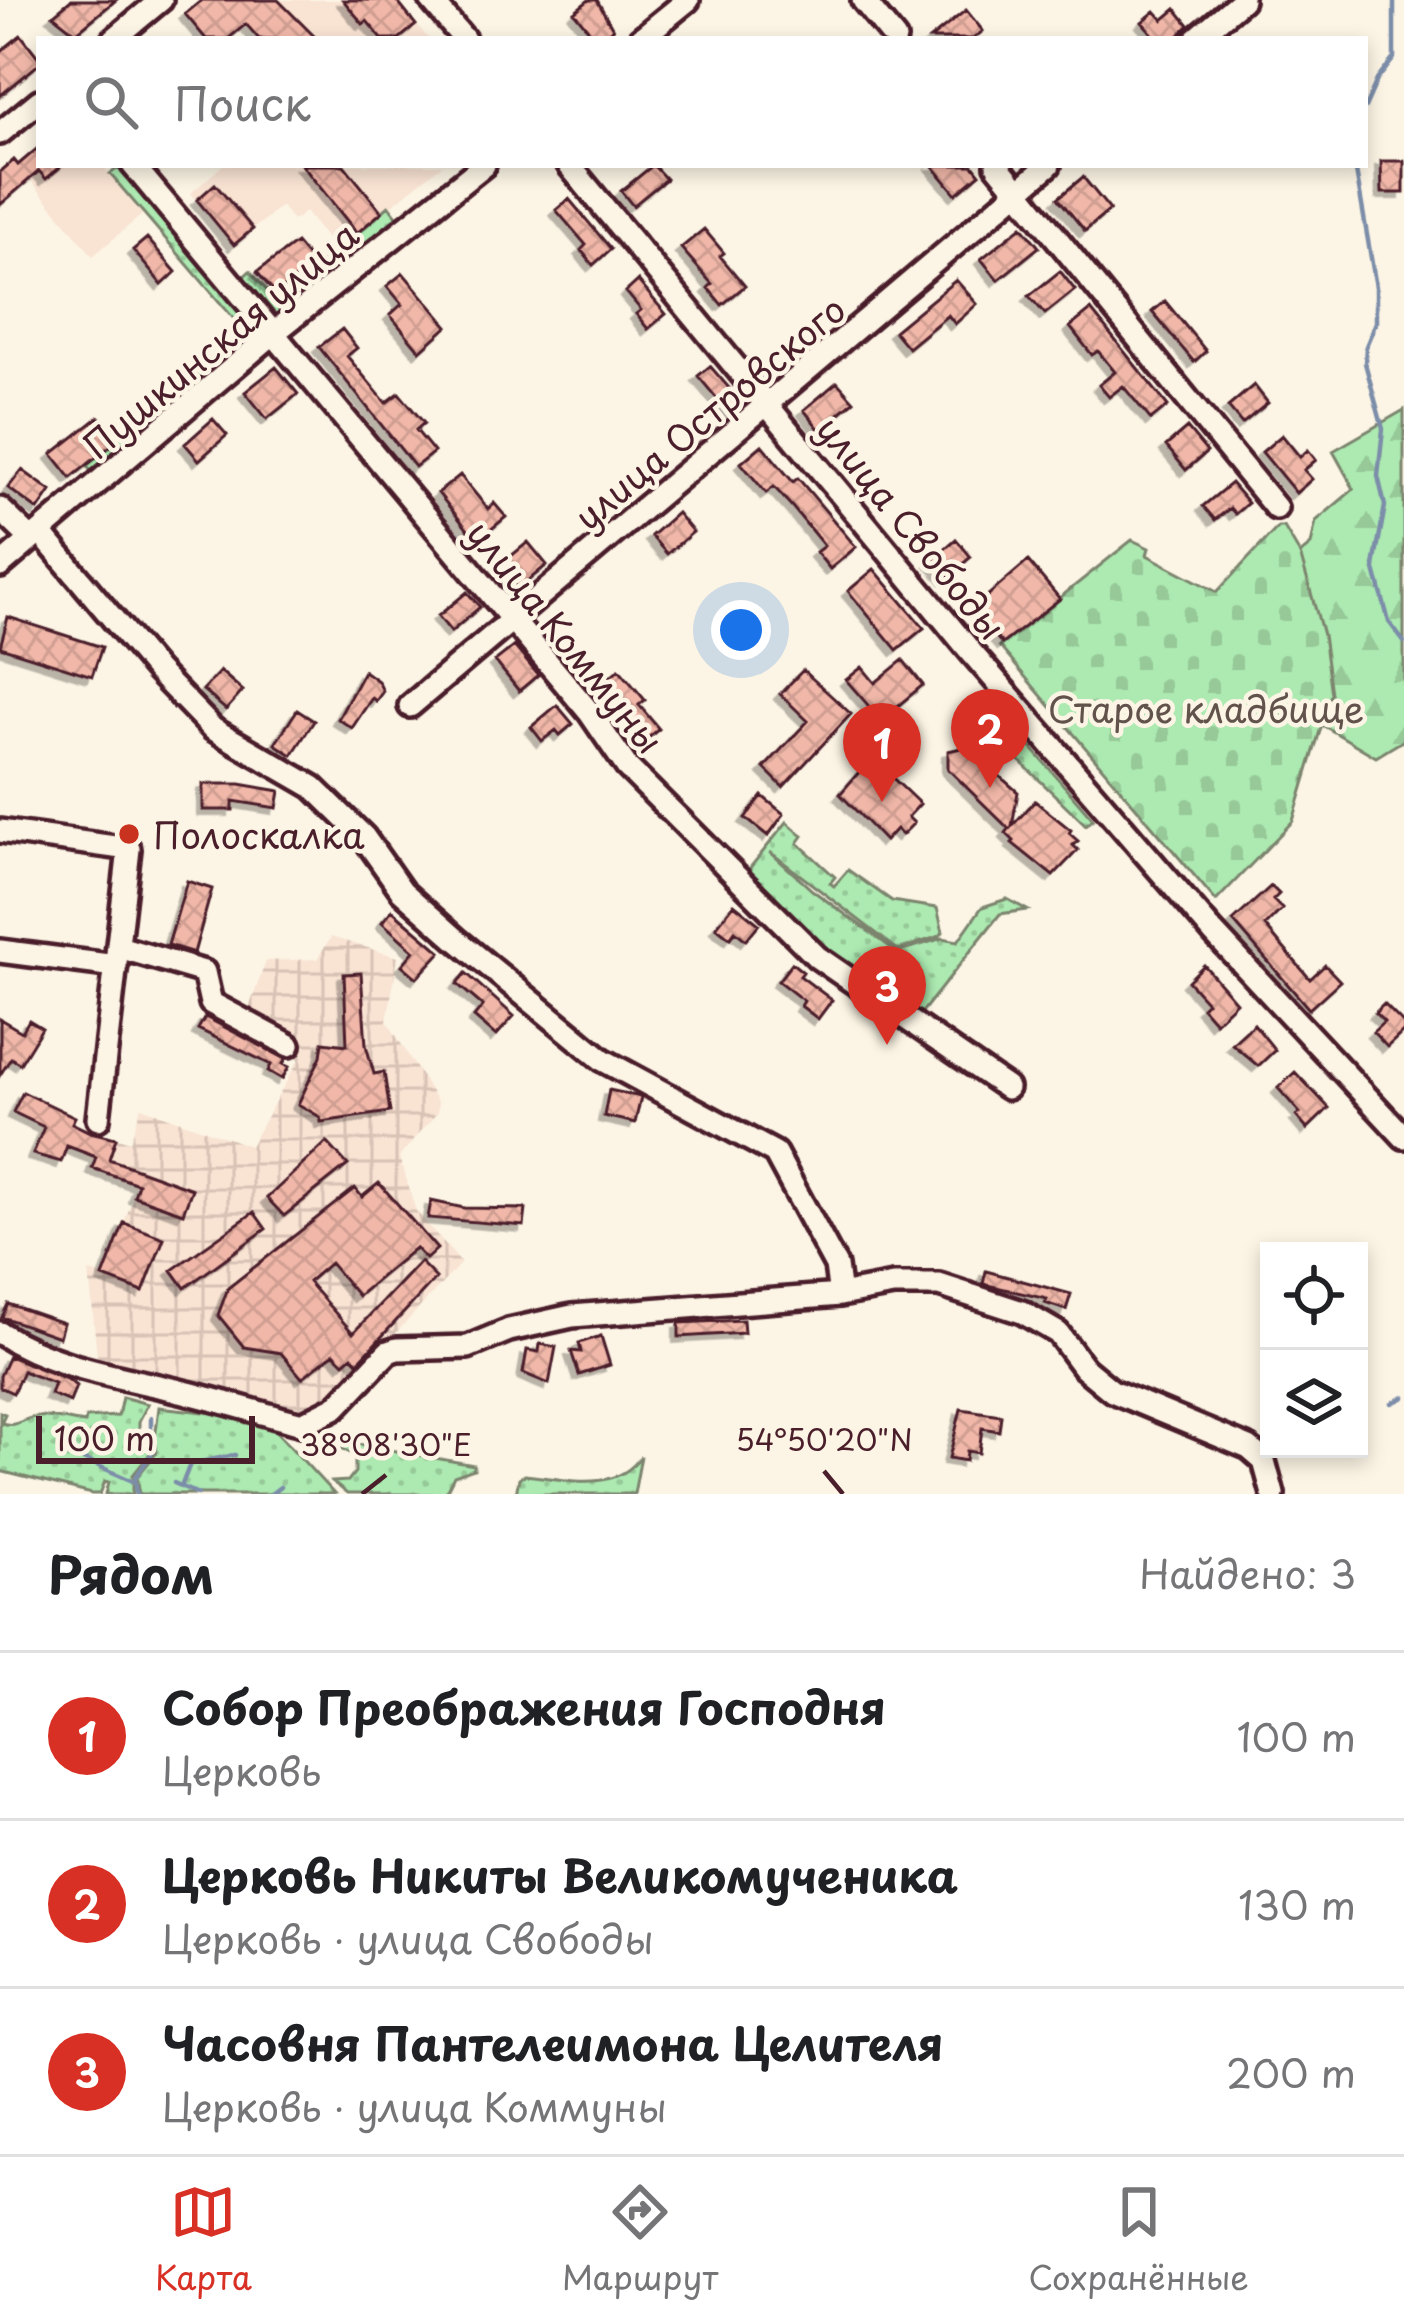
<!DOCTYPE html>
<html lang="ru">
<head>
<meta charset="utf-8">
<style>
  :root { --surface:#fff; --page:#f6f6f6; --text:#202124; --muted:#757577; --line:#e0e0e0; --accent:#d93025 }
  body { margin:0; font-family:"Playpen Sans",sans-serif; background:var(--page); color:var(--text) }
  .controls { position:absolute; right:36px; bottom:36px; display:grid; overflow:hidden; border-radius:0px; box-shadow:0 6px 18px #0003 }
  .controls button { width:108px; height:108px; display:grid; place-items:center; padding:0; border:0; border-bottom:3px solid var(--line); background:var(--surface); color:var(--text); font:60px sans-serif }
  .scale { position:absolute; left:36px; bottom:30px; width:219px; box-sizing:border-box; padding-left:12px; border:6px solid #4a1f2b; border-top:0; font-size:33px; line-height:42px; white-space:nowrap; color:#4a1f2b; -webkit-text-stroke:9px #fcf5e5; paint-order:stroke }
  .you { position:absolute; left:741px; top:630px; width:42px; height:42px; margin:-30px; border:9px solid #fff; border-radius:50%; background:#1a73e8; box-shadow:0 0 0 18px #1a73e833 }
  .badge { display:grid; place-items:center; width:78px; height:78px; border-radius:50%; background:var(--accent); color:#fff; font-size:39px; font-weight:700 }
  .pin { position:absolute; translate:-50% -99px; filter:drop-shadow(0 3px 6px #0008) }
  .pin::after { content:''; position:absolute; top:63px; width:42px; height:36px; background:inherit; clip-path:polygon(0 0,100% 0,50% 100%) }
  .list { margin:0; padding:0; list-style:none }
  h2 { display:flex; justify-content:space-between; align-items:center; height:156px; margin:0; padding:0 48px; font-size:51px }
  h2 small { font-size:39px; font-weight:400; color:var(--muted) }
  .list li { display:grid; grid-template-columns:78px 1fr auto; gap:36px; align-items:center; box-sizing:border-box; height:168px; padding:0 48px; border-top:3px solid var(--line) }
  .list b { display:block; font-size:45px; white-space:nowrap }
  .list p { margin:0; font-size:39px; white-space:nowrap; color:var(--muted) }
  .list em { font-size:39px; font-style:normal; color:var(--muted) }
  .icon { flex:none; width:66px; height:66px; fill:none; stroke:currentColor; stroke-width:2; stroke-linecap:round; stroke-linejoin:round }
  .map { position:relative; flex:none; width:1404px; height:1494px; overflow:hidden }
  .search { position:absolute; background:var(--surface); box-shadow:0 6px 18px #0003; left:36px; right:36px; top:36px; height:132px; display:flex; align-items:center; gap:30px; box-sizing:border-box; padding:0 42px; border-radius:0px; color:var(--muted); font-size:45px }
  .sheet { height:660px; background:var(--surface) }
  nav { display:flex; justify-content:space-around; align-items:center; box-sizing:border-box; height:168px; border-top:3px solid var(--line); background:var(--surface); font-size:33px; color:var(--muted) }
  nav a { display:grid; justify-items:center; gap:6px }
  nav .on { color:var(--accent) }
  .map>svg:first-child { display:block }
</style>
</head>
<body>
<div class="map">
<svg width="1404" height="1494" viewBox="0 0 1404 1494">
  <defs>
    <pattern id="industrial-grid" width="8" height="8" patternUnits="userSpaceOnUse" patternTransform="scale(3)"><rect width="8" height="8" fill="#f9e3d3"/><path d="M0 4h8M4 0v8" fill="none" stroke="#d7c2b5"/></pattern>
    <pattern id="green-dots" width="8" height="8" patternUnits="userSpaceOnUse" patternTransform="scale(3)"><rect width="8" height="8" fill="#aceab1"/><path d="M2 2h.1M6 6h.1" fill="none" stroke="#96c898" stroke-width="1.8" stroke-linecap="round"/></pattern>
    <pattern id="forest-firs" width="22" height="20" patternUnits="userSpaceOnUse" patternTransform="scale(3)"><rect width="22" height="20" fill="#aceab1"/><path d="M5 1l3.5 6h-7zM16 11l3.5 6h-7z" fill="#96c898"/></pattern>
    <pattern id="cemetery-stones" width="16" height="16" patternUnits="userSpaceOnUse" patternTransform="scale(3)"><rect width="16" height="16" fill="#aceab1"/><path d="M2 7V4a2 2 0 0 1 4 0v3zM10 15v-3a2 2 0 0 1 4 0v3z" fill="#96c898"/></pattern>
    <pattern id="building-cross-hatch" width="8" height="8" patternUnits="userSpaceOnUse" patternTransform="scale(3)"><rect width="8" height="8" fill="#f1b8a9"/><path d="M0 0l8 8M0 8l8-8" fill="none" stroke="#d09e92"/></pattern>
    <filter id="shadow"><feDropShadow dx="-5.5" dy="5.5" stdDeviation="0" flood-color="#0004"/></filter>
  </defs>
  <rect width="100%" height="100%" fill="#fcf5e5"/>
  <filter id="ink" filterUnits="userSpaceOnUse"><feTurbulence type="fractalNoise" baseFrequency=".00833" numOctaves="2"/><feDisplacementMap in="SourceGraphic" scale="24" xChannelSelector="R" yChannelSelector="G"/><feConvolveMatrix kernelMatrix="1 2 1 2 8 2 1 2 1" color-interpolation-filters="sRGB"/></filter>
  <g filter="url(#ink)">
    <path fill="#f9e3d3" d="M244 0H396L429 39H259L268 29Z
      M18 165H102L144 213 93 256Z
      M223 165H442L336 250 305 212 293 221 281 206 234 245 191 193Z"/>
    <path fill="url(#industrial-grid)" d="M331 937 398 957 387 1021 438 1103 437 1113 399 1157 416 1211 461 1263 332 1402 282 1412 138 1372 97 1356 89 1272 104 1276 138 1185 92 1168 95 1157 74 1149 82 1126 130 1142 141 1107 250 1146 298 1061 300 1036 249 1008 266 961 317 959Z"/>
    <path fill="url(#green-dots)" stroke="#7b846e" stroke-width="3" d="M118 168 253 328 255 336 94 475 86 465 247 334 110 174Z
      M389 206 401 221 281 318H273L240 280 250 271 276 301Z
      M1016 730 1093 819 1086 825 1000 742Z
      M787 822 803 836 798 843 835 877 830 883 834 886 848 870 892 901 937 908 943 932 940 936 898 950 770 852 812 890 897 952 943 938 958 941 982 907 1007 899 1027 910 1000 914 919 1016 830 951 744 875Z
      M122 1397 148 1404 139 1421V1431L153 1450 133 1475V1494H106L109 1482 105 1481 100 1494H92L0 1471V1412L5 1414 1 1423C16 1427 17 1422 31 1418 46 1414 69 1421 85 1423L86 1418 118 1416Z
      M159 1407 231 1415 273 1428 334 1494H140L137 1477 157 1452 155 1439Z
      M341 1441 474 1465V1469L454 1476 445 1494H347L332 1482 348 1481 355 1472V1456L340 1447Z
      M641 1456 634 1494H516L519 1478 525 1475C566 1479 616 1494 641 1456Z"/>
    <path fill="url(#forest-firs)" stroke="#7b846e" stroke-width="3" d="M1404 410V740L1376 757 1324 726 1331 694 1300 554 1311 545 1316 521 1354 489 1333 451Z"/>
    <path fill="url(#cemetery-stones)" stroke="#7b846e" stroke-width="3" d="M1278 527H1284L1300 554 1323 635 1331 694 1293 821 1216 901 999 646 1132 540 1149 548 1147 555 1217 592Z"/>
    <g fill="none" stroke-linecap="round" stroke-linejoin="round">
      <path stroke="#7c8da9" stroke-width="4.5" d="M1365 107 1377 80 1394 58V0
        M1355 165 1376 287V322L1366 346 1365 363 1383 429 1378 476 1385 506 1374 566 1389 622 1404 642
        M1392 1403 1404 1397
        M76 1456 135 1482
        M174 1483 198 1494
        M181 1487 190 1464 235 1455
        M137 1494 135 1478 155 1449 151 1436V1417
        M271 1494 280 1487"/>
    </g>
    <path fill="url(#building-cross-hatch)" stroke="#4a1f2b" stroke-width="3" filter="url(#shadow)" d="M71 0H116L76 33 53 15Z
      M202 0H278L317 39H259L246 24 228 39H206L185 14Z
      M343 0H396L416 25 399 39H382L367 21 363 24Z
      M589 0H597L613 29 601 39H596L574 12Z
      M1176 9 1189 25 1175 39H1157L1142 22 1155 11 1163 20Z
      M966 10 983 31 973 39H930Z
      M21 35 39 58V64L0 96V52Z
      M39 147V165H63L46 179 39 171 0 205V172L14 160 18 165Z
      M1381 161H1404V193H1382Z
      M302 165H344L382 212 357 233Z
      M653 165 666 179 633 206 621 191Z
      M932 165H973L980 174 956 194Z
      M1083 177 1110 210 1085 231 1058 198Z
      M215 184 253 229 234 245 197 200Z
      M569 199 611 249 593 265 581 250 586 245 556 210Z
      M1022 226 1039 247 998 280 981 259Z
      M704 229 724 253 720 256 745 286 722 305 708 288 712 284 681 248Z
      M147 238 176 272 162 285 133 250Z
      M296 243 313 263 276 295 257 272Z
      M1060 271 1075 290 1045 314 1029 296Z
      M403 273 448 326 420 351 390 315 402 304 387 286Z
      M956 280 977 304 955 324 948 315 908 348 894 331Z
      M638 281 666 314 648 329 636 314 641 310 626 292Z
      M1165 301 1206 351 1194 362 1152 312Z
      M1091 310 1168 406 1151 420 1123 386 1109 397 1099 385 1115 372 1098 351 1092 355 1070 327Z
      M342 329 357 348 347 356 386 403 399 393 424 423 416 430 434 452 415 467 319 347Z
      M710 366 741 402 729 413 698 376Z
      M276 367 298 394 267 419 245 392Z
      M837 382 854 401 820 430 804 410Z
      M1254 385 1268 403 1242 424 1228 407Z
      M99 417 118 440 71 478 52 454Z
      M213 419 227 435 199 460 185 444Z
      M1187 428 1207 452 1186 470 1166 446Z
      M1282 435 1300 457 1308 450 1316 460 1304 470 1312 479 1296 493 1262 452Z
      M762 445 793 482 798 478 856 547 830 569 816 552 824 546 793 508 774 487 766 493 741 463Z
      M22 470 51 491 38 510 8 488Z
      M460 475 488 509 494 503 506 517 477 541 438 493Z
      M1231 483 1248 503 1235 514 1230 508 1215 520 1203 506Z
      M677 513 693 532 667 554 651 536Z
      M956 539 971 557 946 578 931 561Z
      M528 542 547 565 518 589 499 566Z
      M1028 561 1060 599 1002 644 972 609Z
      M874 569 924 628 897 650 848 591Z
      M467 592 480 607 451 632 438 616Z
      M8 617 102 647 92 676 0 647Z
      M514 646 538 675 519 691 495 661Z
      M903 660 923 685 881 720 846 680 862 667 875 683Z
      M619 669 645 700 639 705 659 729 647 739 601 684Z
      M803 670 851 714 783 787 764 768 808 721 780 694Z
      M220 671 243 691 226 710 203 690Z
      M364 671 378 681 383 691 376 701 372 698 352 728 338 719Z
      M557 705 573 724 560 735 556 730 542 741 531 727Z
      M297 710 314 721 292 755 275 744Z
      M966 747 1018 792 1012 826 1035 801 1071 830 1069 833 1078 841 1073 845 1078 850 1053 876 1012 843 1014 841 1006 833 1009 829 948 769V751Z
      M875 761 920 804 908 817 914 823 902 835 896 829 885 841 840 794 866 764Z
      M203 784H240L280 791 277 808 233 801V810H203Z
      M762 796 784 814 768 836 745 818Z
      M187 881 212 889 194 953 168 945Z
      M1271 886 1279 894 1273 900 1282 909 1265 926 1310 979 1325 965 1340 981 1309 1009 1233 921Z
      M734 904 759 924 746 940 735 931 730 938 716 927Z
      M392 910 441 952 417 978 402 965 414 951 382 922Z
      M792 963 803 972 800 976 832 1000 818 1019 801 1006 804 1001 778 981Z
      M1204 965 1236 1002 1215 1022 1202 1007 1207 1002 1188 981Z
      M361 973 366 1045 374 1074 384 1072 390 1112 321 1122 320 1117 298 1104 321 1056 323 1042 347 1045 344 974Z
      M466 973 514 1016 496 1036 474 1017 483 1006 457 984Z
      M1384 1004 1404 1024V1031L1387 1047 1373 1032 1384 1022 1375 1013Z
      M205 1017 286 1059 283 1064 289 1067 282 1079 268 1071 271 1065 198 1029Z
      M0 1019 22 1032 29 1020 42 1028 20 1064 11 1058 0 1075Z
      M1254 1024 1275 1050 1258 1066 1232 1044Z
      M1295 1072 1329 1108 1307 1129 1296 1116 1300 1113 1278 1088Z
      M609 1090 641 1097 635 1123 604 1116Z
      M23 1092 75 1117 72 1123 90 1132 116 1138 109 1159 192 1189 183 1213 134 1196 138 1184 92 1168 96 1157 67 1146 61 1162 33 1154 44 1127 13 1112Z
      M327 1142 348 1165 284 1216 267 1198Z
      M379 1183 437 1249 426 1259 415 1248 358 1296 330 1263 308 1282 353 1333 420 1262 436 1278 358 1362 352 1356 344 1363 334 1353 302 1378 281 1353 244 1347 218 1315 228 1288 355 1188 362 1197Z
      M431 1201 464 1208 526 1209 524 1226 428 1218Z
      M254 1212 266 1229 185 1288 172 1270Z
      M124 1223 164 1238 143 1292 103 1277Z
      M986 1271 1071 1294 1066 1310 1045 1303 1047 1299 983 1284Z
      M8 1304 63 1323 59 1337 2 1317Z
      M743 1320 744 1333 679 1337V1323Z
      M601 1336 610 1365 579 1375 571 1351 581 1352 579 1343Z
      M540 1344 556 1347 549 1384 523 1373 527 1350 539 1352Z
      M9 1356 69 1380 76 1386 70 1402 50 1394 54 1383 23 1371 13 1393 0 1387V1376Z
      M961 1409 1001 1415 999 1431 982 1428 979 1453 967 1451 966 1461 949 1458Z"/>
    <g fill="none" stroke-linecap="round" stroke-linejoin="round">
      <g stroke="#4a1f2b" stroke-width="30">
        <path id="minor" d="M431 0 464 39
          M863 0 895 39
          M114 39 161 0
          M640 39 688 0
          M1196 39 1242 0
          M0 133 39 101
          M133 165 590 713 627 767 817 957 1007 1088
          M569 165 971 652 1213 932 1404 1137
          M997 165 1276 508
          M0 509 31 539
          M40 532 157 671 213 729 313 787 364 837 402 891 456 939 603 1060 775 1153 836 1266 840 1295
          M0 566 275 332 484 165
          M410 706 1049 165
          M0 831 129 849 98 1119
          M119 947 204 972 211 1003 289 1045
          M0 951 116 966
          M0 1333C53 1367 116 1376 176 1390 218 1400 260 1413 302 1424L336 1407 388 1352 397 1349 468 1347 509 1330 572 1316 840 1295 893 1285H939L1022 1312 1058 1333 1084 1368 1112 1391 1249 1448 1264 1461 1273 1494"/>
      </g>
      <use href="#minor" stroke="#fcf5e5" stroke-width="21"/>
    </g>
  </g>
  <path fill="none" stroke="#4a1f2b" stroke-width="4.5" d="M824 1471 843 1494M362 1494 386 1475"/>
  <circle fill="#c8321e" stroke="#fcf5e5" stroke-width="4.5" cx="129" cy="834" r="12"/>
  <g text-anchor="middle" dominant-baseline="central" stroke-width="9" stroke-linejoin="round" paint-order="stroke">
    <g font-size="36" fill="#4a1f2b" stroke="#fcf5e5">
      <text transform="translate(220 339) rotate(-40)">Пушкинская улица</text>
      <text transform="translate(709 412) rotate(-40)">улица Островского</text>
      <text transform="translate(912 527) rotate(51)">улица Свободы</text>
      <text transform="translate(566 636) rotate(51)">улица Коммуны</text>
    </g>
    <g font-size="36" fill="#62524c" stroke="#fcf5e5">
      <text x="1206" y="708">Старое кладбище</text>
    </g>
    <g font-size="36" fill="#4a1f2b" stroke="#fcf5e5" text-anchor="start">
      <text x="153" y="834">Полоскалка</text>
    </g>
  </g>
  <g font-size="30" text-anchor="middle" fill="#4a1f2b" stroke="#fcf5e5" stroke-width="9" stroke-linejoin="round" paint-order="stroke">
    <text x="824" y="1451">54°50'20"N</text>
    <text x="386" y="1456">38°08'30"E</text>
  </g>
</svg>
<div class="controls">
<button><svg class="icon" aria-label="locate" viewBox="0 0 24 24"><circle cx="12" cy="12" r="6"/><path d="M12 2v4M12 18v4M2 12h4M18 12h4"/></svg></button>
<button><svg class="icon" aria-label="layers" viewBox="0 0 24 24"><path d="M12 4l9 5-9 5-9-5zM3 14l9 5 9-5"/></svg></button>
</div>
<div class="scale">100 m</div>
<div class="you"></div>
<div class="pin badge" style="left:882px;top:802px">1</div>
<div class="pin badge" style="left:990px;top:788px">2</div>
<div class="pin badge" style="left:887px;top:1045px">3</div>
<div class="search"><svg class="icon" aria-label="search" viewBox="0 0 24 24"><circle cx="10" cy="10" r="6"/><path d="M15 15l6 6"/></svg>Поиск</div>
</div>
<section class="sheet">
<h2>Рядом<small>Найдено: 3</small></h2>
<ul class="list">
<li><span class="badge">1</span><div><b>Собор Преображения Господня</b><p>Церковь</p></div><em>100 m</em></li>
<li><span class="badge">2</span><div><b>Церковь Никиты Великомученика</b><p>Церковь · улица Свободы</p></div><em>130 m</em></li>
<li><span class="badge">3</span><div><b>Часовня Пантелеимона Целителя</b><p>Церковь · улица Коммуны</p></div><em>200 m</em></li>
</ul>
</section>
<nav>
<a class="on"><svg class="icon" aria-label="map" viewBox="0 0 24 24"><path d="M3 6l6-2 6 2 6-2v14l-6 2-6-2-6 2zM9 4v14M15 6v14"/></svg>Карта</a>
<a><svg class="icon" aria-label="directions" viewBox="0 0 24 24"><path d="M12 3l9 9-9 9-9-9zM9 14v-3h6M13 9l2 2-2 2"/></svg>Маршрут</a>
<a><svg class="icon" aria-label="saved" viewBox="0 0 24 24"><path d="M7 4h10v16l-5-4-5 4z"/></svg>Сохранённые</a>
</nav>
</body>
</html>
